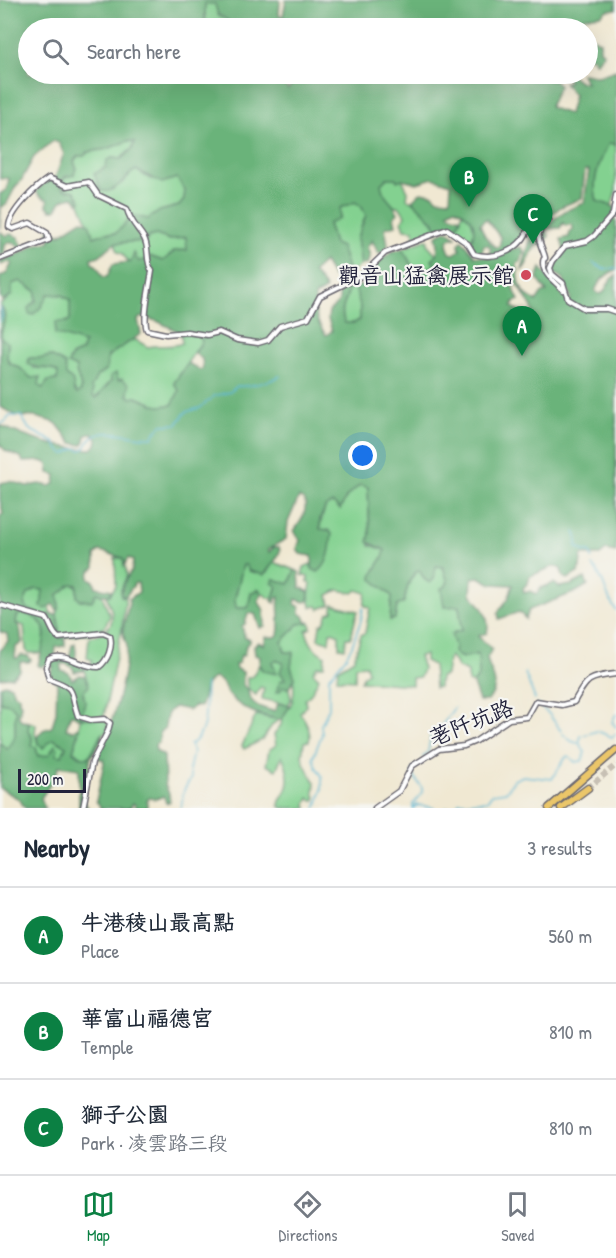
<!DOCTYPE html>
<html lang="en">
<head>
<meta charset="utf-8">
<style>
  :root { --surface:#fff; --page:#f2f2f3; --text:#1f2937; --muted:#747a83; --line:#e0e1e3; --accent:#0b8043 }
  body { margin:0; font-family:"Patrick Hand","LXGW WenKai TC",sans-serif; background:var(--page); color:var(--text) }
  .scale { position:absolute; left:18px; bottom:15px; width:68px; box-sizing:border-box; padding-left:6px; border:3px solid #22223b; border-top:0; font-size:16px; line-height:21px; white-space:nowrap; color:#22223b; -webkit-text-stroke:4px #f6f6f2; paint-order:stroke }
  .you { position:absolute; left:363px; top:456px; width:21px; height:21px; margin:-15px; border:4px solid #fff; border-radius:50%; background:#1a73e8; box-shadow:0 0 0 9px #1a73e833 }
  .badge { display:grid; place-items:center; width:39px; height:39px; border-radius:50%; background:var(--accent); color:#fff; font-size:20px; font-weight:700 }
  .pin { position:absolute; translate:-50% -50px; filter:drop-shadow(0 2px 3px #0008) }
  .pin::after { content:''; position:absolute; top:32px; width:21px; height:18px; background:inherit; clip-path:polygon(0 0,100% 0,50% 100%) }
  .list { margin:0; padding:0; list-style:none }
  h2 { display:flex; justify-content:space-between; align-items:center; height:78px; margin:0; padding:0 24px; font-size:26px }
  h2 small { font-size:20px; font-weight:400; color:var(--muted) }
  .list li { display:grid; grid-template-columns:39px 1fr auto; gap:18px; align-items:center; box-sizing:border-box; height:96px; padding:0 24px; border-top:2px solid var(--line) }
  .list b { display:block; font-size:22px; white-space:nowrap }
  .list p { margin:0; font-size:20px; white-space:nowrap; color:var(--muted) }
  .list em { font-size:20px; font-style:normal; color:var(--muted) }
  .icon { flex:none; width:33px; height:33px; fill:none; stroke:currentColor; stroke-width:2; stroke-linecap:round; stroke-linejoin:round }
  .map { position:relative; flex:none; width:616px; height:808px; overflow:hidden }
  .search { position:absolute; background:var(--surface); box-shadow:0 6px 24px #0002; left:18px; right:18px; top:18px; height:66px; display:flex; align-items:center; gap:15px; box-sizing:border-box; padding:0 21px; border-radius:33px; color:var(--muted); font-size:22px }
  .sheet { height:366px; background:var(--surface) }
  nav { display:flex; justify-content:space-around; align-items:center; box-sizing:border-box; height:84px; border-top:2px solid var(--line); background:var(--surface); font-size:16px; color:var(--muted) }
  nav a { display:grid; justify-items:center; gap:3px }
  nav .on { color:var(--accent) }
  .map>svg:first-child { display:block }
</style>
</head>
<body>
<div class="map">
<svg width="616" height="808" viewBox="0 0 616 808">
  <rect width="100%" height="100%" fill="#f6f6f2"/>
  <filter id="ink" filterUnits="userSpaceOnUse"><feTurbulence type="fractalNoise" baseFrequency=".0167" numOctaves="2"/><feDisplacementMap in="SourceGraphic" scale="12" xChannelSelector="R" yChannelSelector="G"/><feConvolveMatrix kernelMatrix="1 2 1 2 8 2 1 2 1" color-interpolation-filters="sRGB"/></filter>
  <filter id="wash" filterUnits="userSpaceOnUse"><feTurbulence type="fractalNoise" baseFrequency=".008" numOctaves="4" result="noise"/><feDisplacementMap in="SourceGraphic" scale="24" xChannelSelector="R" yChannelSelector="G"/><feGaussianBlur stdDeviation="1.35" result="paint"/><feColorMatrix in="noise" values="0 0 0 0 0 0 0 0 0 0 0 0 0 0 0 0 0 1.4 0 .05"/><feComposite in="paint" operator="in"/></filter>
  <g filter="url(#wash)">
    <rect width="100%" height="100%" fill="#f0e8d2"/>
    <path fill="#83d190" stroke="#527a66" stroke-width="1.5" d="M215 3 218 15 228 20 225 28H215L208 26 205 20V4Z
      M128 141 135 142 132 149 120 159 112 158 123 183 131 172 136 170 150 179 177 178 185 190 184 200 179 206 160 211 148 219 130 220 116 233H105L94 237 75 191 64 189 60 183 76 168 74 160 78 156H84L88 152 107 149Z
      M609 142 616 145V191L612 205 597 202C591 179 599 163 609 142Z
      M396 177 402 179 408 191 407 199C419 202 432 219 437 230L411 241 414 236 413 230 405 229 402 221 405 215 399 206 395 207 382 194 381 184 387 178Z
      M355 202 361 206 366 215 357 238 361 265 352 271 348 269 341 247 334 244 328 223 340 218V208Z
      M466 213C473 220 477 232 470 241L456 229 462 214Z
      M156 235 170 240 187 237V250L175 251 163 261 149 256 148 260 128 262 122 253 118 252 115 243 146 241 148 237Z
      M428 239V245L437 255 435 266 425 275 419 276C411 268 409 256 401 249Z
      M20 281 36 291V301L41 307 48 294 61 295 70 300V320L66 322 84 343 82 351 72 355 69 364 76 368C75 376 82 382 81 391L77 394 56 360 51 356 43 358H29L33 368 52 369 58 373 59 377 43 389 20 368 10 363 7 358 8 343 0 337 5 316 0 304 8 299 12 284Z
      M355 287 360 306V319L354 323H345C338 311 347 300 349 288Z
      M181 333 200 336 202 341 174 383 179 391 172 405 158 406 137 397 131 398 118 381H112L96 398 93 396 90 388 97 376 106 370 108 356 134 339 148 347C159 344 172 348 182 343Z
      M360 485 368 487 370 545 385 550C384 561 373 568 372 579L392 596 390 620 395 619 397 606 404 602C407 590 408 578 419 570L425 580 434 579 436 566 443 567 448 582 445 587 444 607 459 606 462 631 454 632 462 658 476 654 479 656V676L473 684 468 682V672L458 668 451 656 448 659 446 675 440 677 439 687 435 688 433 665 425 661V655L419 656 423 669 420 677 412 678V685L361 681 364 675 368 672 366 665 355 666V680L337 679 338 669 354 659 361 635 365 633 370 608 364 605 366 593 357 590 353 593 338 590 328 595 330 605 319 609 317 606 311 607 309 596 311 583 308 582V577L302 575 304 567 311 564 312 569C316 549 318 525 326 506L333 503 340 509 347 496Z
      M115 558H123L127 575 121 590 123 597 126 596 122 628 104 716 91 718 81 717 85 702 83 692 87 683 84 668 91 667 92 660 87 658 89 637C100 634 114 629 112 614 112 608 107 602 107 595H110L116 585Z
      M273 562 295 570 289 585 274 579 277 585 273 598H268L258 589 251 593 248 608H235V598L243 565 246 564 268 572Z
      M71 584 77 585V597L96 593 102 595 110 616 104 628 91 631 90 634 59 638 57 615 59 608 58 595Z
      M36 589 44 590 51 614 44 617 26 608 25 601 28 594Z
      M333 604 358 611C354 621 354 629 350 638H346L345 648 339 647V635L332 632H330L329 642 318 639 320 625 324 623 328 613 333 611Z
      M21 614C47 616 47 633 42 653H28L26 650 24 626 16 623 17 616Z
      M310 622 311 628 306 630C309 643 314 650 325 656L324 666H317L313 672 319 678 310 695 305 699 306 706 300 713C306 720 312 733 309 741L304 742 302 756 305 765 315 783 314 794 316 797 315 800 312 801 309 798 306 804 307 808H283L279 806C279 797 285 795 287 787 290 777 286 765 282 756L276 770 266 765 269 750 276 745 274 734 281 725C281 714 292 708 293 698 295 690 292 686 295 678L291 667 293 653 285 652 282 642 299 624Z
      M276 660 283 662 286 679 282 687 289 688 291 699 288 705 262 699 264 688 260 687 256 695C248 690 246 687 247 677H252L259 665 263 671 272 666V662Z
      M0 702 10 704 16 711C14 721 16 730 15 740L7 749 0 743Z
      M256 715 279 720 273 724 262 740 244 749 242 746Z
      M80 718 102 719 107 721 108 725 106 732 101 734 93 752 86 759 73 751 78 737Z
      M29 722 36 724 35 733 38 744 53 739 66 746 63 756H38L36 747 32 746V737L28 731Z"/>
    <path fill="#6ab37a" stroke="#466a5a" stroke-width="1.5" fill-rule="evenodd" d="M0 0H280L279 15 283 16 286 0H616V9L607 10 601 15 583 17 581 28H274L268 24 265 28H225L228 20 218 15 215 4H205V20L208 26 215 28H28V74H273L288 89 293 83 285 74H549V80H554L559 86 550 105 551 108 569 114 574 95 564 83 569 81 564 74H570L579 81 586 83 582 74 598 76 616 70V145L609 143C599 163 591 179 597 201L615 207 613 218 616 222V270C606 274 599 280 595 291L599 294 603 293 611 279 616 275V552L606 550 600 555H582L579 572 568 579 563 577 561 569 555 566 530 576 528 583 523 588 524 593 530 591 536 594 541 588 554 583 559 587 571 585 585 578 588 585 576 592 529 610 526 619 519 612 499 619 498 612 508 599 513 585 492 584 479 577 472 578 471 594C481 606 491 616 487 633L478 636 492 649 487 658C491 678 502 681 488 701H479L473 684 479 676 478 654C468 656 461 662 454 652L455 646 451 634 462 630 459 606 444 607 441 588 445 587 448 582 443 567 436 566 434 579 430 583 425 580 419 570C408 577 407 590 404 602L397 606 395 619 390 620 392 596 372 579C373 568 384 561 385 550L368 542 370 534 368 487 360 485 347 496 340 509 333 503 326 506 320 519V529L328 530 332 534C330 548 330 563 318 572L312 569V556L300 554 297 549 300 540 294 531C301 521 307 513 305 501L299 497 288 522 286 539 268 549 269 552 274 547H279L280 551 277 558 264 575 249 571 246 565H243L235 598 236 608H248L251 593 259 589 262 594 258 601 264 610 265 626 260 628 255 614 248 613 245 624 242 626 245 638 250 639V642L246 645 244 656 241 655 239 663 235 664 236 669 243 672V685L248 690C249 704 260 708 273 711L276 709 278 703 290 706 281 720C262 716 242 711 229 695 223 688 225 681 215 678 202 682 206 696 200 707L194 706 189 710 175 707C166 711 166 719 165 728L160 732 159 742 155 745 156 751 164 756 165 785 169 794 170 802 166 803 164 796 156 799 149 798 147 801V808H135V805L133 803 130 808H100V806L96 801 104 763 103 759H99L98 756C113 722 124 685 127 648 127 641 122 637 123 630 124 620 129 610 129 599L139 592 138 583H135L126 596H121C121 585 127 578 132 570L133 560 128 558 124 566 123 558C114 556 108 552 99 551L95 555V567L90 571 89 578 94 581 96 587 112 590 110 595H102L96 593 92 601 80 600 77 597V585L71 584 58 595 59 608 57 611 53 604 46 609 41 607 43 590 36 589 28 594 25 601 26 608 44 617 51 614 57 615 59 625V638H65V646L56 647 55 656 69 659 72 645 75 643 76 652 75 662 84 668 83 671 74 672 73 668 67 664H61V670L69 673 72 680 80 675 85 676 89 686 83 692 85 702 81 717 78 718 71 714 66 729 73 731 79 726V728L73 752 79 756 88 758 103 733 101 742 91 757 83 799 88 808H79V769L59 766 55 777 41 798 45 808H25L19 799 0 788V743L7 749C21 734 12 728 16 711L10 704 0 702V686L5 684 11 686 14 693 19 696V701L21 704 19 717 22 721 29 722 28 731 32 737V746L36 747 38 756 49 755 55 745 58 748 56 755 62 756 66 746 53 739 43 748 38 744 37 737 43 730 52 727 56 712 57 683 50 675 53 666 45 664 43 667 38 666C40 651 54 628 35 618 28 614 24 612 17 616L16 623 20 628 22 643 16 647 15 658H18L21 655 28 656 31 660 29 662H20V670L12 677 0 678V651L8 641 7 634 0 632V516L3 514 0 500V483L10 481 27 486 40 484 51 486 55 483 56 475 49 473 48 464 42 461 23 462 21 457 6 451 0 445V425C28 439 61 449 92 449L96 445 97 439 92 433 86 435 85 441 82 445 72 443 56 423 36 417 17 416 0 407V306C9 314 3 326 0 337L8 343 7 358 9 363 20 368 31 378 40 377 39 386 43 388 48 381 57 380 58 373C50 365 37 371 28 364L29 358H43L51 356 65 364 66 375 73 381 74 390 77 394 81 391C82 382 75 376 76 368L68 364C70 356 75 354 82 351L84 343 55 334 56 322H66L70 320V300L62 295 48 294 41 307 33 315 29 314 28 308 36 301V291L20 281 12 284V295L2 301 0 296V277L7 273 12 263 9 262 0 265V261L26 251 33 245 49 242 51 239 48 232 51 227 59 235 82 220 89 223 94 237 105 233H116L129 220 131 215 148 219 160 211 179 206 184 200 185 190 177 178 162 183 136 170C124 176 118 194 101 191L94 174 106 167 107 160 112 158 121 159 132 149 135 142 128 141 107 149 88 152 84 156H78L74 161 76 168 74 175 65 177 60 185 64 189 75 191 81 201 78 202 74 197C64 198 60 200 56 210H51L47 206 48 200 40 196 36 191 45 182 54 179C59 171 60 162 64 154L59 143 53 141 34 157 21 181 16 186 7 203 1 208 0 229V194L7 189 9 178 0 179ZM585 170H589L584 203 565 211 550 222 548 217 561 207 582 198ZM387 178H396L397 181 402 179 417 183 433 178 451 184 450 200 438 199 433 194 421 192 412 200 433 221 437 230 443 225 456 229 461 218 451 215 448 212 455 208C472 216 479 226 470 243L474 251 482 252 484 245H488L491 249 489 253 492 255 491 257 475 256 462 240 459 244 460 250 454 254 450 253 447 245 449 239 456 237 446 230 436 236C439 246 439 252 432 260L435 266 427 268 425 275 419 276C411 268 409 256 401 249L393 251 383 258 366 274 369 283 355 287 360 306V320L354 323H345C338 311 347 300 349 288L345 287 339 291C340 306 338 302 329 311L328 319 332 331 326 335C316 322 314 312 315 296L326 289 313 272 324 262 333 277 348 269 341 247 334 244 328 224 340 218V208L355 202 361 206 366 215 357 238 361 265 367 264 370 255 367 247 372 240 378 253 384 252 388 245 385 228 396 225 394 217 398 213C392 200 383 199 381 184ZM486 219 501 238 499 247H495L485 236 480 224ZM563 223 566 226 572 224 573 230 570 231 569 237 561 239 564 250 554 268V273L563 278 571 298 570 300 566 299 541 268 537 278 547 292 542 293 537 301C517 293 520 282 517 264L521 261 524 251 521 247 504 251 521 240 528 227 530 226V241L522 270C530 263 529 251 538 244L545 245V241L549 236 546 229 560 228ZM156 235 170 240 186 237 187 250 175 251 163 261 149 256 147 260 138 261 134 253 131 262 113 264 107 277H103L97 266 92 263 91 258 99 256 115 243 147 241 148 237ZM513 279 532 307 533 313 528 315 512 307 514 302 519 300 510 281ZM141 317 157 321 181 333 200 336 202 341 195 353 202 359 203 368 200 370 188 363 174 383 179 391 172 405 158 406 136 397 131 398 128 395 129 384 122 379 118 380 116 373 110 376 111 381 96 398 93 396V390L91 388 97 376 106 370 108 356 141 334 138 320Z
      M588 37 594 38 600 42V50L604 53 596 63 592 57 588 58Z
      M0 231 6 236 11 234 18 237 23 246 22 250 15 243 10 242 5 245 4 254 0 257Z
      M295 570 299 572 300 587 309 592 308 601 304 602 296 599 295 604 300 607V613L304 616 307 623 299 624 282 642 285 652H293L291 667 295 678 289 688 283 687 280 691 276 692 280 681 285 679 280 672 283 663 276 660 272 662 277 674 263 671 259 665 260 657 255 655 254 646 258 642 264 645 266 637H275L278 635C281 622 277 610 279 597L276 598 275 603 272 601 277 586 272 583 274 579 289 584Z"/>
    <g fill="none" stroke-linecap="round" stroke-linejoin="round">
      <path stroke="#53b4d2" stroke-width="1.5" d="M593 263 604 269 616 268
        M0 322 2 317 1 308
        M0 423 5 422 10 416H21L29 429 55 443 59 450 65 454 76 448 81 450 85 448C97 420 130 439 152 437L161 425 177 424 186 412 200 408 214 396 230 392 237 386C249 387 269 382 280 376
        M575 532 577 536V547L585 552H590L592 558
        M593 566C606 580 605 597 616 610
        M525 673 535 699
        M537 704 549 714 561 731
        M616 714 612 722 616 727
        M563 734 571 741 577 743
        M423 757 428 752 431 733 441 727 454 708
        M181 808 184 790 191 778 189 770 193 752 190 745C210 733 204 704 206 684
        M316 808 322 790V776L316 767 313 758 322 734 321 725 329 708V677L346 657 352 646 361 620 363 608
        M413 808V804C430 786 420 789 412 773L414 767
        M413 808 418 805 434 808
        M446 808 456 807 459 802 487 801 492 794 506 792 514 780 523 776 552 779 566 757 569 756 575 762 582 761 585 752 579 743 581 736 597 731 612 737 616 734"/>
    </g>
  </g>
  <g filter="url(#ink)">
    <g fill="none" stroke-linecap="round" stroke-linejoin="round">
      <path stroke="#c7c0b4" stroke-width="6" stroke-dasharray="6 3" stroke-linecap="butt" d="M588 788 616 765"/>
      <g stroke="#6a6770" stroke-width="7">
        <path id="tertiary" d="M616 195 613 214 594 236 587 241 565 246 553 261 550 268 552 274 563 283 568 299 585 309H607L616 312
          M549 220C534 234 538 237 544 254 547 263 543 254 543 263 543 275 556 282 563 290
          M0 259 49 240 47 233 30 223 13 229 9 227C9 212 37 186 49 178L67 186 89 182 98 195 127 209C130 222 138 228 144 238 150 249 145 261 152 271 150 285 142 318 147 330L166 334 187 332 207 335 219 332 237 340 258 343 268 340 280 326 308 318 320 296 361 276 385 253 447 229 468 244 474 254C492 259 511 254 523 239 529 230 531 223 542 217L549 220
          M0 605 46 618C51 624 52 634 59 638L103 633 110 636C113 647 108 660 99 667 82 668 65 651 49 659L46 667 49 679C79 689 69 691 78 716L91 720 105 719 110 723 108 731 92 762 83 808
          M375 808 399 791 412 766 439 749 464 746 476 741 509 719 527 717 536 701 562 705 574 702C587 679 588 677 616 674"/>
      </g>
      <g stroke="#6a6770" stroke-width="9">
        <path id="trunk" d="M549 808 616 750
          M561 808 588 788"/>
      </g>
      <use href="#tertiary" stroke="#fff" stroke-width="4"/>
      <use href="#trunk" stroke="#ebc669" stroke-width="6"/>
    </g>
  </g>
  <circle fill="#d1495b" stroke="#f6f6f2" stroke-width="2" cx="526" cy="275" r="6"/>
  <g text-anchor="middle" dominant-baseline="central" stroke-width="4.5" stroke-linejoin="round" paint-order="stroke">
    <g font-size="22" fill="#22223b" stroke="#f6f6f2" text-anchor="end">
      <text x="514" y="275">觀音山猛禽展示館</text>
    </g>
    <g font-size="22" fill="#22223b" stroke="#f6f6f2">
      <text transform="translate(471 722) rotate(-22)">荖阡坑路</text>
    </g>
  </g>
</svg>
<div class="scale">200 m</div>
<div class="you"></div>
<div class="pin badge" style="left:522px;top:356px">A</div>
<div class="pin badge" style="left:469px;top:207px">B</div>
<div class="pin badge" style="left:533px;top:244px">C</div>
<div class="search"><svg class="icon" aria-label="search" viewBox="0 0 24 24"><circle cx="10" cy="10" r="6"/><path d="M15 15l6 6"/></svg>Search here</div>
</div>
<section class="sheet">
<h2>Nearby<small>3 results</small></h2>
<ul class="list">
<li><span class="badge">A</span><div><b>牛港稜山最高點</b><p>Place</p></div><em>560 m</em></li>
<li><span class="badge">B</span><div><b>華富山福德宮</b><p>Temple</p></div><em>810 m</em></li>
<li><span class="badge">C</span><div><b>獅子公園</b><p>Park · 凌雲路三段</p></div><em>810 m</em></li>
</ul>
</section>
<nav>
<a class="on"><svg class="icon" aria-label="map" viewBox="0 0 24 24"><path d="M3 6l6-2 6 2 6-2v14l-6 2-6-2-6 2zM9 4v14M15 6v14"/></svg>Map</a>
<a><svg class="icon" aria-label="directions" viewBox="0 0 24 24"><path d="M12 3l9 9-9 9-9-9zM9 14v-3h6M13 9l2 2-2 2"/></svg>Directions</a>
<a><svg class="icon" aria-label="saved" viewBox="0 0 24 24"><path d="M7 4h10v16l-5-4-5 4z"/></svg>Saved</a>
</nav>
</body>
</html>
